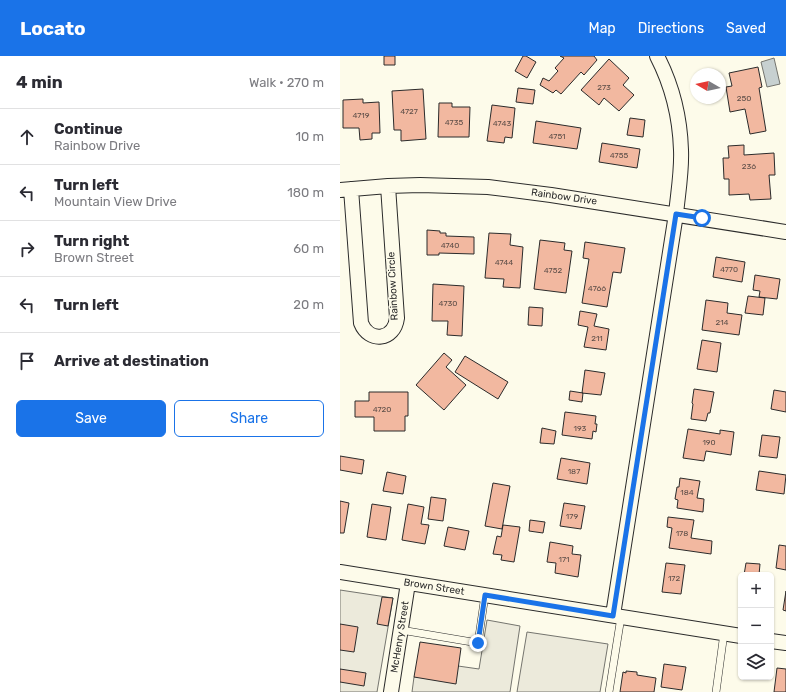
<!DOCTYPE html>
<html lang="en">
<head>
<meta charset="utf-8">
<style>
  :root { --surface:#fff; --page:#f2f2f3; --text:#2b2b33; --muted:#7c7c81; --line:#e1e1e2; --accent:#1a73e8 }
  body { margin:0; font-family:Rubik,sans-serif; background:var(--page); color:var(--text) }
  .controls { position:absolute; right:12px; bottom:12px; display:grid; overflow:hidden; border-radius:6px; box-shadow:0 1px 3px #0004 }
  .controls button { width:36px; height:36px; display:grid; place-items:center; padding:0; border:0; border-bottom:1px solid var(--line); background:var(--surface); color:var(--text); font:20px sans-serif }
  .compass { position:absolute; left:350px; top:12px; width:36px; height:36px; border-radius:50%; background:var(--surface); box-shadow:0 1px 3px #0004; rotate:279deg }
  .stop { position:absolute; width:12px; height:12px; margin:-9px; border:3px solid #1a73e8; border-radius:50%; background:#fff }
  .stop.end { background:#1a73e8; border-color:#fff; box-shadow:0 1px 4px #0008 }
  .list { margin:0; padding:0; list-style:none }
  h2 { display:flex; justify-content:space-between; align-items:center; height:52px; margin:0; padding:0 16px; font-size:17px }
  h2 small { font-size:13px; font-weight:400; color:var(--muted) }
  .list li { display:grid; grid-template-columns:26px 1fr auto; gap:12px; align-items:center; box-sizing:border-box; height:56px; padding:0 16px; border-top:1px solid var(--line) }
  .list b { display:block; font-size:15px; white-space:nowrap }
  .list p { margin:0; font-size:13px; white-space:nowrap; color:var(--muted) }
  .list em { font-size:13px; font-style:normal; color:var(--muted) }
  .actions { display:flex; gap:8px; padding:12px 16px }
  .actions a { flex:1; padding:9px 0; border:1px solid var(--accent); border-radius:6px; text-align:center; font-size:14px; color:var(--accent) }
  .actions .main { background:var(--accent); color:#fff }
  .icon { flex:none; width:22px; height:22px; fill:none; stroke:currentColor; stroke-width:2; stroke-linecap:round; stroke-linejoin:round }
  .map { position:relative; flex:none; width:446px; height:636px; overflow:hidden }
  header { display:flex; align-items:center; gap:24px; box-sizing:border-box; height:56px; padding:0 20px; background:var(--accent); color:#fff }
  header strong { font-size:19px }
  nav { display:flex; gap:22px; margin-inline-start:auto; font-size:14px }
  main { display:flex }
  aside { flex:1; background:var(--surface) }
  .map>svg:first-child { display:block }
</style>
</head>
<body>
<header>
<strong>Locato</strong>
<nav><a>Map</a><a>Directions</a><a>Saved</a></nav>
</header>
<main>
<aside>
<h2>4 min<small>Walk · 270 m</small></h2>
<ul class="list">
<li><svg class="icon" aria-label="ahead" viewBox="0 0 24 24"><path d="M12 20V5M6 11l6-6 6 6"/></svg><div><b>Continue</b><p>Rainbow Drive</p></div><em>10 m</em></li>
<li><svg class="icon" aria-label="left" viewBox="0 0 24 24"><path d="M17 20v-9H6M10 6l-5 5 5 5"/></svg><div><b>Turn left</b><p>Mountain View Drive</p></div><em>180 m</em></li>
<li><svg class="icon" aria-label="right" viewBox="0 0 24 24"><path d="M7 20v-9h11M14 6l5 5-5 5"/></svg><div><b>Turn right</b><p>Brown Street</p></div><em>60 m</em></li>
<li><svg class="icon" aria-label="left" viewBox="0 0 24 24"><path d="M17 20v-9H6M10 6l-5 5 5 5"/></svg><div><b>Turn left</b></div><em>20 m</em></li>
<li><svg class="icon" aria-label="arrive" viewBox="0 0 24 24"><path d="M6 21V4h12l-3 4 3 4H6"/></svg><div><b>Arrive at destination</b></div></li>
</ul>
<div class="actions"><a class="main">Save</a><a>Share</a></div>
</aside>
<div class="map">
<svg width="446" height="636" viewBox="0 0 446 636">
  <rect width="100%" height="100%" fill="#fdfbea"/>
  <path fill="#eceadb" stroke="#74746e" d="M0 534 53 542 37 636H0Z
    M147 564 180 570 170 636H72L74 621 118 610 139 613Z
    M187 576 268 588 260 636H177Z"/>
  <path fill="#c7d0d0" stroke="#74746e" d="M434 2 440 28 427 31 421 6Z"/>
  <path fill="#f2b8a0" stroke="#2b2b2b" d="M44 0H55V9H44Z
    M183 0H186L196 6 187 22 175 15Z
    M220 0H254L257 4 244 19 241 16 221 38 216 34 213 37 200 29 203 22 209 25 218 15 215 12 224 2Z
    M269 3 289 22 283 29 294 39 279 55 264 42 259 49 241 34Z
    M418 11 422 31 419 32 426 75 410 78 405 53 390 56 386 31 392 30 389 17Z
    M178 32 195 34 193 48 176 46Z
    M83 33 86 83 61 85V74H54L52 35Z
    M23 43V47L39 46 40 77H32V83L20 84 19 72H3V44Z
    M99 47H112V51H130L129 81H98Z
    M152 49 175 52 172 82 165 81 164 87 147 85Z
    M290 62 305 64 303 81 287 79Z
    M196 65 241 72 237 93 193 87Z
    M262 87 300 93 297 112 259 106Z
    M404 89V99L434 97 435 119H429L431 143 410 144 409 138 389 139V123H384L383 102H389L388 90Z
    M87 174 100 175V177H106V180L134 181V198L99 197V199H87Z
    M149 177 171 178 170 189 183 191 180 232 163 231 164 223 145 222Z
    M200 184 225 187 224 194 232 195 226 237 194 233Z
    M245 186 285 192 281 217 273 216 267 251 242 247 249 203 243 202Z
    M376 201 405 206 402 226 373 221Z
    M415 219 440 223 437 243 419 241 420 235 413 234Z
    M93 228 124 230 122 280 107 279 108 265H92Z
    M408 240 425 242 423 259 405 257Z
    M366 244 388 247 387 257 402 259 399 279 362 274Z
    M189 251 203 252 202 270 188 269Z
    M240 255 257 258 254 270 269 273 266 294 244 291 248 271 238 269Z
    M362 284 381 287 377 316 357 313Z
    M104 297 112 304 106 311 126 329 104 354 76 329Z
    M125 300 168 326 158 343 115 316Z
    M245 314 265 317 261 339 242 337Z
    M354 333 374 336 370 357H368L366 365 351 363 353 348 352 347Z
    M434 334 446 336V356L431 353Z
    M230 335 243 337 242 346 229 344Z
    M29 336H68V360H65V375H34V361H15V345H29Z
    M225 356 256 360 255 368H257L256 376 253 375 252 383 222 379Z
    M202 372 216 375 214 388 200 387Z
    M348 373 380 378V374L394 376 391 399 366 395 364 405 343 402Z
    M422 379 440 381 437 402 419 400Z
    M0 400 24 404 22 418 0 414Z
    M221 402 250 407 247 428 217 423Z
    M419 415 446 419 444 438 416 434Z
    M47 416 66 420 63 438 43 435Z
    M340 422 360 425 357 442 364 443 363 456 337 452 338 444 335 443 337 431H339Z
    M153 427 170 430 162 473 145 470Z
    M91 441 106 443 103 465 88 463Z
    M0 445 9 447 4 477H0Z
    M224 447 245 450 241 473 220 470Z
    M32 448 51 451 46 484 27 481Z
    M68 448 84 451 81 468 89 469 85 488 62 484Z
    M328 461 354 464 351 482 372 485 371 498 329 492 332 472 327 471Z
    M190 464 205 466 203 477 189 475Z
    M163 469 180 471 174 506 161 504 162 499 153 498 157 480 161 481Z
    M108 471 129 475 125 494 104 490Z
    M210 486 233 490 232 498 241 499 238 521 215 517 216 507 207 506Z
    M439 489 446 490V514L436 512Z
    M326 507 345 509 341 538 322 536Z
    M406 507 420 508 419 519H404Z
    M446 535V555L443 554Z
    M42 541 53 542 48 570 37 568Z
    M0 568 18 571 14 596 0 594Z
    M80 586 121 592 116 628 74 621Z
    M324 608 346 611 342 634 321 631Z
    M437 612 446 613V636H434Z
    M0 613 26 617 24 630 0 626Z
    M286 615 297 616V619L316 622 314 636H280L283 616 286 617Z"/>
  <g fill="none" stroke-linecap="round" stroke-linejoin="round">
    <g stroke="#2b2b2b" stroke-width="8">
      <path id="lane" d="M61 574 138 587 145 539
        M269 636 281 561
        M376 636 384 577"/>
    </g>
    <g stroke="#2b2b2b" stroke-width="16">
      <path id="street" d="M11 133 21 267C29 287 54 285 57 262L48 130
        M0 134 48 130 80 129 148 131 211 139 446 176
        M0 516 401 580
        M273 559 336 158C338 137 342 115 341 94 340 61 332 29 317 0
        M431 585 446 587
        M51 636 68 527"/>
    </g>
    <use href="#lane" stroke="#fdfbea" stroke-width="7"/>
    <use href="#street" stroke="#fdfbea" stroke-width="14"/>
  </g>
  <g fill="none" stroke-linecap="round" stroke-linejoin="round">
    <path stroke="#1a73e8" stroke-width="5" d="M138 587 145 539 273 560 336 158 362 162"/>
  </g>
  <g text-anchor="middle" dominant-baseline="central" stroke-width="3" stroke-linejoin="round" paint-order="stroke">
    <g font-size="8" fill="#5d4e48">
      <text x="264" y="31">273</text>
      <text x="404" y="42">250</text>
      <text x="69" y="55">4727</text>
      <text x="21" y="59">4719</text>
      <text x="114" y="66">4735</text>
      <text x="162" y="67">4743</text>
      <text x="217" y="80">4751</text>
      <text x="279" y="99">4755</text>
      <text x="409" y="110">236</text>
      <text x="110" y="189">4740</text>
      <text x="164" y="206">4744</text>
      <text x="389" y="213">4770</text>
      <text x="213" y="214">4752</text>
      <text x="257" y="232">4766</text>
      <text x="108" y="247">4730</text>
      <text x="382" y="266">214</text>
      <text x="257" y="282">211</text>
      <text x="42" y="353">4720</text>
      <text x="240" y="372">193</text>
      <text x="369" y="386">190</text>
      <text x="234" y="415">187</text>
      <text x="347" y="436">184</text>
      <text x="232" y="460">179</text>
      <text x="342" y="477">178</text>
      <text x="224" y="503">171</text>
      <text x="334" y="522">172</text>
    </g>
    <g font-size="10" fill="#2b2b2b" stroke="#fdfbea">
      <text transform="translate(224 141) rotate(8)">Rainbow Drive</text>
      <text transform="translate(53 230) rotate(-93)">Rainbow Circle</text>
      <text transform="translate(94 531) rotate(9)">Brown Street</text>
      <text transform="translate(60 581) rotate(-81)">McHenry Street</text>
    </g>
  </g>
</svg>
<div class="controls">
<button>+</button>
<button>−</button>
<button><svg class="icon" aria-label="layers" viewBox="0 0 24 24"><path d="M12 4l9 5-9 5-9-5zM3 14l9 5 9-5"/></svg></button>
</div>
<svg class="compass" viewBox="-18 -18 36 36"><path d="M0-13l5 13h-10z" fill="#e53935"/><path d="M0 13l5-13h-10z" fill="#7c7c81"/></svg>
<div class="stop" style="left:362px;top:162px"></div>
<div class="stop end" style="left:138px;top:587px"></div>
</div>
</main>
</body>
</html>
